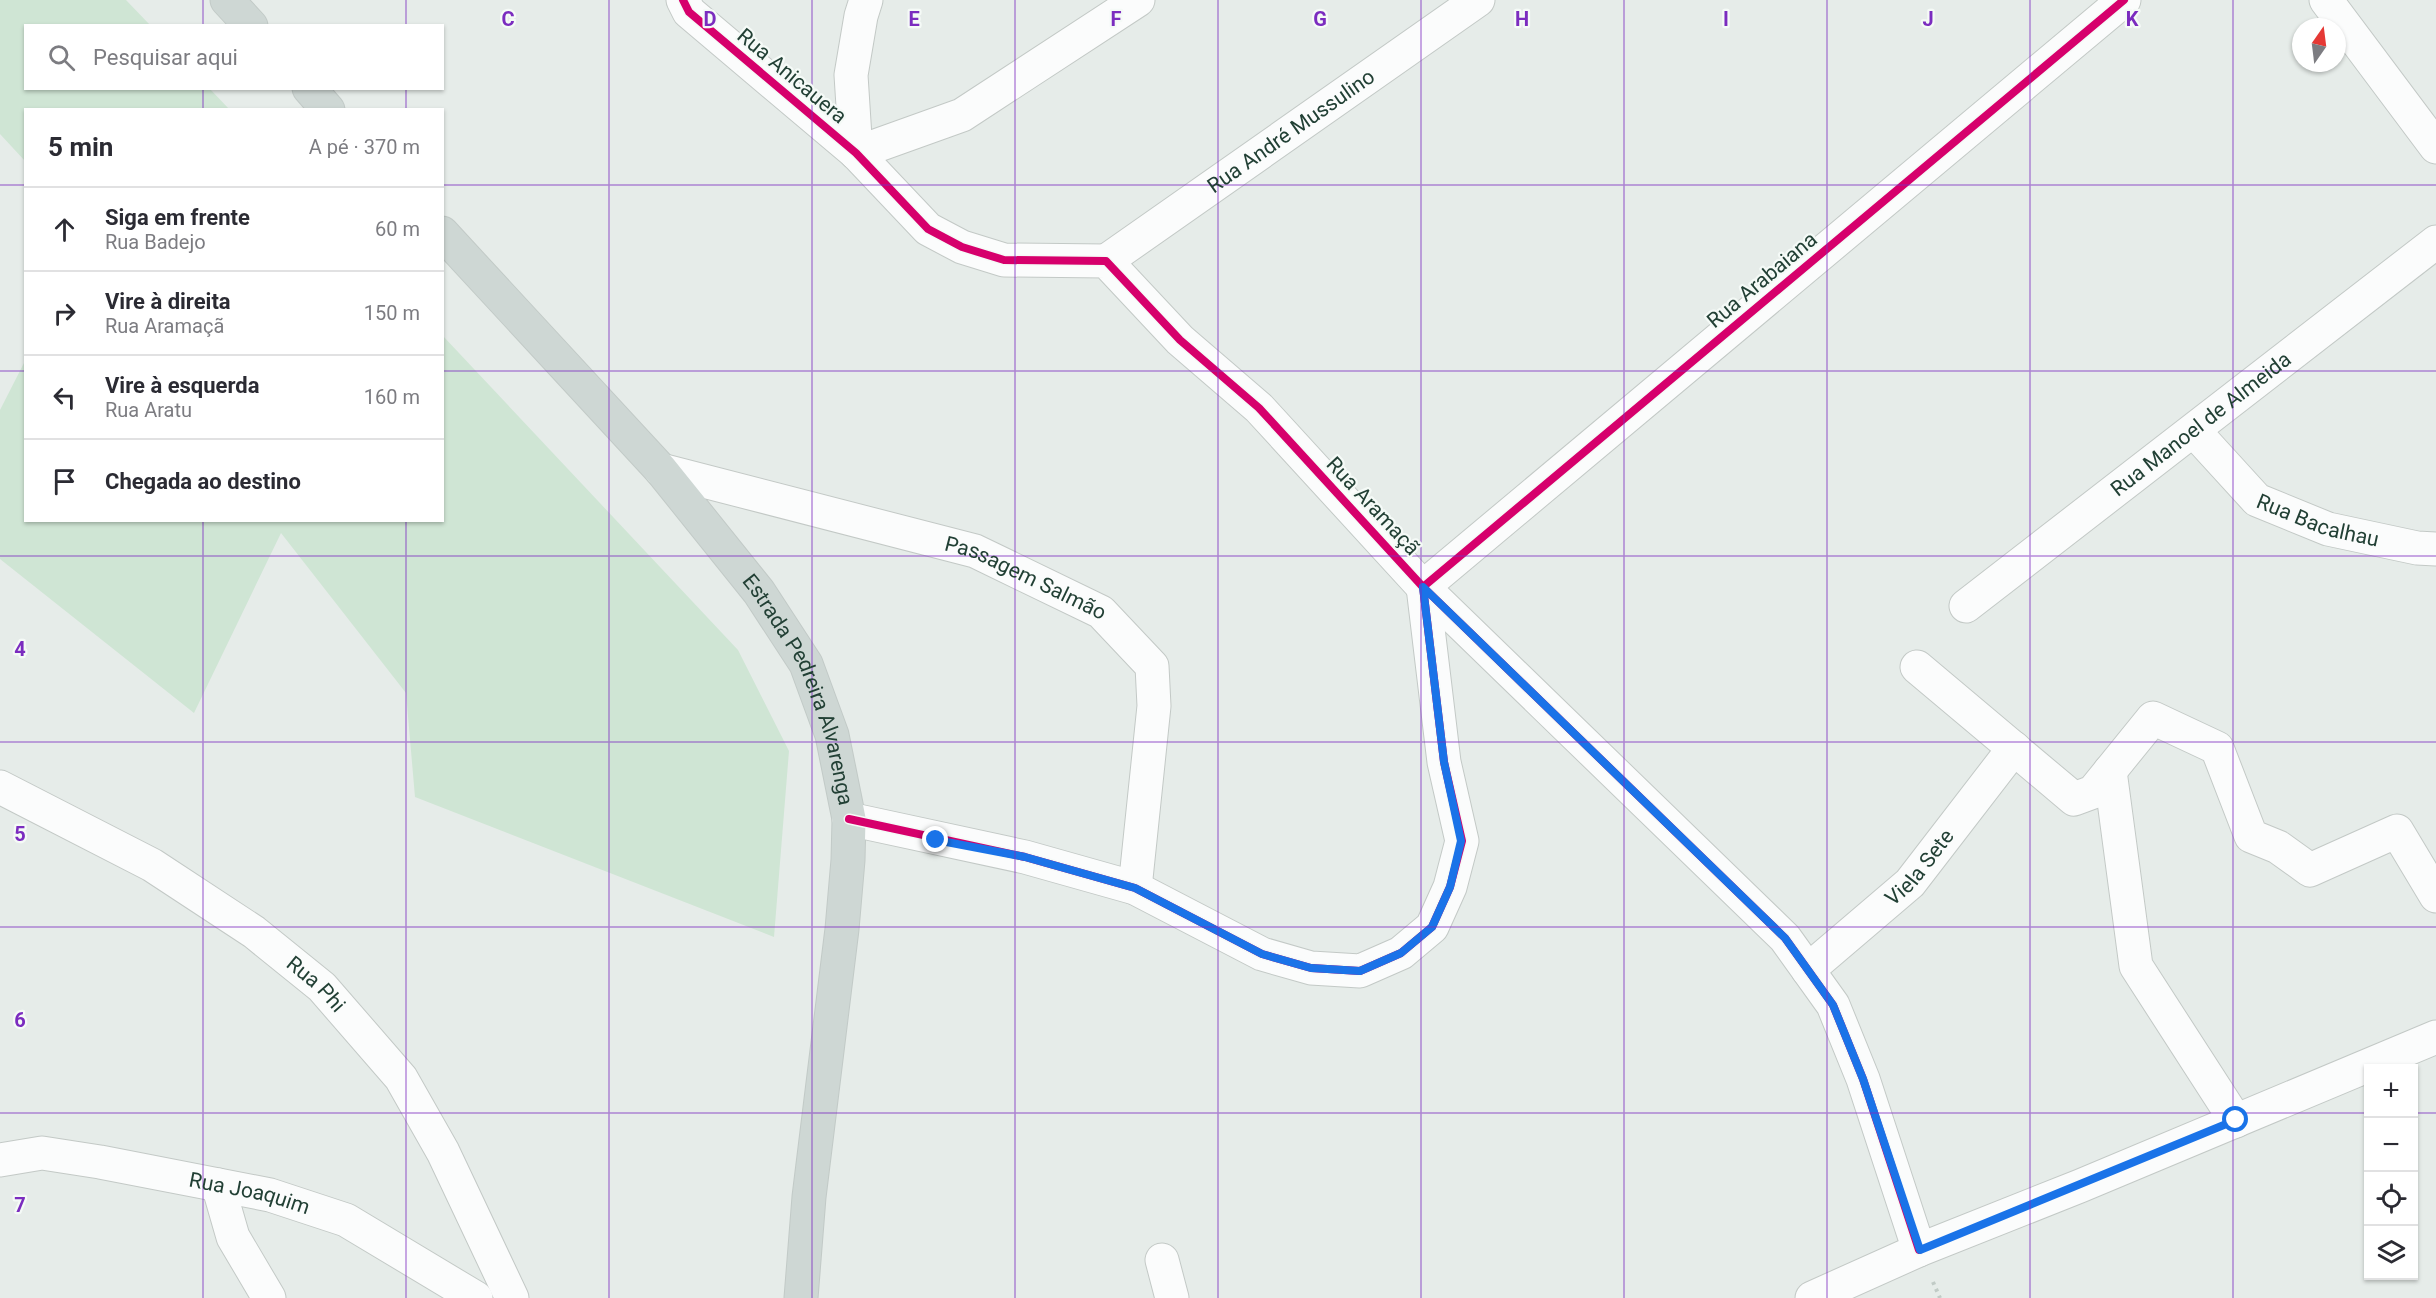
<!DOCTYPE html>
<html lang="pt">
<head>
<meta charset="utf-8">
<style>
  :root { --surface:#fff; --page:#f7f7f7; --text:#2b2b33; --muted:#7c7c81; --line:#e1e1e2 }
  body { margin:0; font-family:Roboto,sans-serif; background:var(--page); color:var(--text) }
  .controls { position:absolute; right:18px; bottom:18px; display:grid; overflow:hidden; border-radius:0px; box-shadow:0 2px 4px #0004 }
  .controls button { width:54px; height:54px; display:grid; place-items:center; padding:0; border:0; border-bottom:2px solid var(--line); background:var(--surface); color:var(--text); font:30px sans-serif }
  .compass { position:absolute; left:2292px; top:18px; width:54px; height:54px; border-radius:50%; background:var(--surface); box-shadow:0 2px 4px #0004; rotate:14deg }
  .stop { position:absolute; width:18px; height:18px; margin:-14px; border:4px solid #1a73e8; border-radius:50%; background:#fff }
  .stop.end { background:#1a73e8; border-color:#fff; box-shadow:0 2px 6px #0008 }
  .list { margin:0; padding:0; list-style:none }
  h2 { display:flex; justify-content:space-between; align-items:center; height:78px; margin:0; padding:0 24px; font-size:26px }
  h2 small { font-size:20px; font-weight:400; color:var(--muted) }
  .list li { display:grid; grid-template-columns:39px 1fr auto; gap:18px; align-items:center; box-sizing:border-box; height:84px; padding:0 24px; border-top:2px solid var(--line) }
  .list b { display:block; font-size:22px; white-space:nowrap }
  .list p { margin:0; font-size:20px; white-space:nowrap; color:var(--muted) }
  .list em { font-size:20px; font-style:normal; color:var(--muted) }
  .icon { flex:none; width:33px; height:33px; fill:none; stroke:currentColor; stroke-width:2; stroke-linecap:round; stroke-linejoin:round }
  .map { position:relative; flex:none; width:2436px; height:1298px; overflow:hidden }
  .search { position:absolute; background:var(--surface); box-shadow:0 2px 4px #0004; left:24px; top:24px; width:420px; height:66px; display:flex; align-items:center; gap:15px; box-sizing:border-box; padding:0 21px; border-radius:0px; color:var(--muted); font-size:22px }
  .panel { position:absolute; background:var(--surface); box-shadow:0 2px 4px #0004; left:24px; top:108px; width:420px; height:414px; border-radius:0px }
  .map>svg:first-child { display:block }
</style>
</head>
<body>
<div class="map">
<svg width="2436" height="1298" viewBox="0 0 2436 1298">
  <rect width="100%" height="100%" fill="#e6ece9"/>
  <path fill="#cfe5d4" d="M0 0H126L150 25 26 26V88L210 89 229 109 26 110 25 161 0 134Z
    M443 336 738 650 789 751 774 937 415 797 406 693 281 533 194 713 0 559V410L25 361 26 520H442Z"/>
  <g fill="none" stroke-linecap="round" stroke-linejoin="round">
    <g stroke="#c3c9c6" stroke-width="35">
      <g id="minor">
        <path d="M683 0 689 12 856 153 928 229 962 247 1004 260 1106 261 1180 340 1259 408 1423 587 1785 938 1833 1005 1863 1079 1919 1250"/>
        <path d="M2326 0 2436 147"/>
        <path d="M856 153 962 115 1138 0"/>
        <path d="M856 153 851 75 861 16 866 0"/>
        <path id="s1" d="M1106 261 1478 0"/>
        <path id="s2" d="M2194 431 2257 500 2328 529 2417 548 2436 549"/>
        <path id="s3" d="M661 470 975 551 1101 612 1152 666 1154 706 1135 888"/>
        <path id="s4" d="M1966 606 2436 242"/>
        <path d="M1917 667 2074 799 2093 792 2153 718 2217 748 2251 836 2278 847 2310 870 2397 831 2436 896"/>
        <path d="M2110 771 2136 966 2236 1121"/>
        <path id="s5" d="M0 787 152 865 254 932 322 987 401 1078 443 1152 512 1298"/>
        <path d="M849 819 1025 857 1135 888 1262 954 1311 968 1360 971 1401 953 1432 927 1450 887 1462 841 1444 762 1423 587 2124 0"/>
        <path id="s6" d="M1808 970 1910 883 2014 748"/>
        <path id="s7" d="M0 1160 42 1153 100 1162 270 1195 346 1220 476 1298"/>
        <path d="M218 1185 233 1237 269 1298"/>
        <path d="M1162 1260 1172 1298"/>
        <path d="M1812 1298 1919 1250 2080 1186 2436 1037"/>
      </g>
    </g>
    <g stroke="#c2cac7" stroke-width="35">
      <g id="major">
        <path d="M227 0 251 26"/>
        <path d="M309 88 328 110"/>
        <path id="s8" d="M442 233 661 470 759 592 806 664 832 735 849 819 848 860 842 929 809 1197 801 1298"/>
      </g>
    </g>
    <path stroke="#c1cbc6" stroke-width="4" stroke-dasharray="3 4.5" stroke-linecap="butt" d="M1933 1282 1940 1298"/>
    <use href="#minor" stroke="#fbfcfc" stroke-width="33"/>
    <use href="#major" stroke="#ced7d4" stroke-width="33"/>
    <g stroke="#f5faf7" stroke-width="11">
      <path id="cycleway" d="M683 0 689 12 856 153 928 229 962 247 1004 260 1106 261 1180 340 1259 408 1423 587 1785 938 1833 1005 1863 1079 1919 1250
        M849 819 1025 857 1135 888 1262 954 1311 968 1360 971 1401 953 1432 927 1450 887 1462 841 1444 762 1423 587 2124 0"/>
    </g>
    <use href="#cycleway" stroke="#d6006c" stroke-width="8"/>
  </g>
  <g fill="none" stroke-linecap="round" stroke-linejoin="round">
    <path stroke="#1a73e8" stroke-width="8" d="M936 840 1025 857 1135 888 1262 954 1311 968 1360 971 1401 953 1432 927 1450 887 1461 841 1444 762 1423 587 1785 938 1833 1005 1863 1079 1920 1250 2236 1120"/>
  </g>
  <path fill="none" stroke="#7b2cbf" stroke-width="1.5" stroke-opacity="0.55" d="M203 0V26M406 0V26M609 0V1298M812 0V1298M1015 0V1298M1218 0V1298M1421 0V1298M1624 0V1298M1827 0V1298M2030 0V1298M2233 0V1298M203 88V110M406 88V110M0 185H26M442 185H2436M0 371H26M442 371H2436M203 520V1298M406 520V1298M0 556H2436M0 742H2436M0 927H2436M0 1113H2368M2414 1113H2436"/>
  <g text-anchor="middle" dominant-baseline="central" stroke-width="4.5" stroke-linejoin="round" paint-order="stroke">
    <g font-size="21" fill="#224035" stroke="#f5faf7">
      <text transform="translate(792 76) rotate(40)">Rua Anicauera</text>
      <text stroke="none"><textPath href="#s1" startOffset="226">Rua André Mussulino</textPath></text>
      <text transform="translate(1762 280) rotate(-40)">Rua Arabaiana</text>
      <text stroke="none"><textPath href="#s4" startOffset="297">Rua Manoel de Almeida</textPath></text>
      <text transform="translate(1373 506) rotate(47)">Rua Aramaçã</text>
      <text stroke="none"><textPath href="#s2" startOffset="158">Rua Bacalhau</textPath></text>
      <text stroke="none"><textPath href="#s3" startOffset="381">Passagem Salmão</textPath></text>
      <text stroke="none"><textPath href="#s8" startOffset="586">Estrada Pedreira Alvarenga</textPath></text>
      <text stroke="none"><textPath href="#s6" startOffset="152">Viela Sete</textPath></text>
      <text stroke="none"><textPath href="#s5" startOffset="374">Rua Phi</textPath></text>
      <text stroke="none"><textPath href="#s7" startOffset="254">Rua Joaquim</textPath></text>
    </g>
  </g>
  <g font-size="20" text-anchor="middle" font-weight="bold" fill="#7b2cbf" stroke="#f5faf7" stroke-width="4.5" stroke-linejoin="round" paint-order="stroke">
    <text x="508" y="26">C</text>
    <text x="710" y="26">D</text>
    <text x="914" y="26">E</text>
    <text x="1116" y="26">F</text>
    <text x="1320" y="26">G</text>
    <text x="1522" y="26">H</text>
    <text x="1726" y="26">I</text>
    <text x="1928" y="26">J</text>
    <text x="2132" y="26">K</text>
    <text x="20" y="656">4</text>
    <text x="20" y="841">5</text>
    <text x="20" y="1027">6</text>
    <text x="20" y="1212">7</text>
  </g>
</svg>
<div class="controls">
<button>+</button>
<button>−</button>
<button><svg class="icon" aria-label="locate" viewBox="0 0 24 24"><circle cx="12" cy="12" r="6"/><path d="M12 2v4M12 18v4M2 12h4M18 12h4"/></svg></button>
<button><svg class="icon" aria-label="layers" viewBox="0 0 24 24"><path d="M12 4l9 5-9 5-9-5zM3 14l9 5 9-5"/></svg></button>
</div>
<svg class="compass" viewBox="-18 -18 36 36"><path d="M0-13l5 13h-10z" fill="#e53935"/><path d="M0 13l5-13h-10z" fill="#7c7c81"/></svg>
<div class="stop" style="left:2236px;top:1120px"></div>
<div class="stop end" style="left:936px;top:840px"></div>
<div class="search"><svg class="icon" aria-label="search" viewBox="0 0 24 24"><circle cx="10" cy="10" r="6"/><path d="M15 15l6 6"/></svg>Pesquisar aqui</div>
<section class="panel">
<h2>5 min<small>A pé · 370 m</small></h2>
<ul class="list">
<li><svg class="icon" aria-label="ahead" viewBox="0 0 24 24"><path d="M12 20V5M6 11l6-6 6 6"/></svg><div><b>Siga em frente</b><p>Rua Badejo</p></div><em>60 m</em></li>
<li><svg class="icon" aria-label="right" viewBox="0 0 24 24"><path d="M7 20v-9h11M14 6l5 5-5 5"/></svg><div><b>Vire à direita</b><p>Rua Aramaçã</p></div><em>150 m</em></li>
<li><svg class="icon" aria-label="left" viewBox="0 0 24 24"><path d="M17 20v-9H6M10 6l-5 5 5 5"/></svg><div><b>Vire à esquerda</b><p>Rua Aratu</p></div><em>160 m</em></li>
<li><svg class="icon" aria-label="arrive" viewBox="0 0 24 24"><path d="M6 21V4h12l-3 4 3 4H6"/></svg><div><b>Chegada ao destino</b></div></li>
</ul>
</section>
</div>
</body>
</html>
